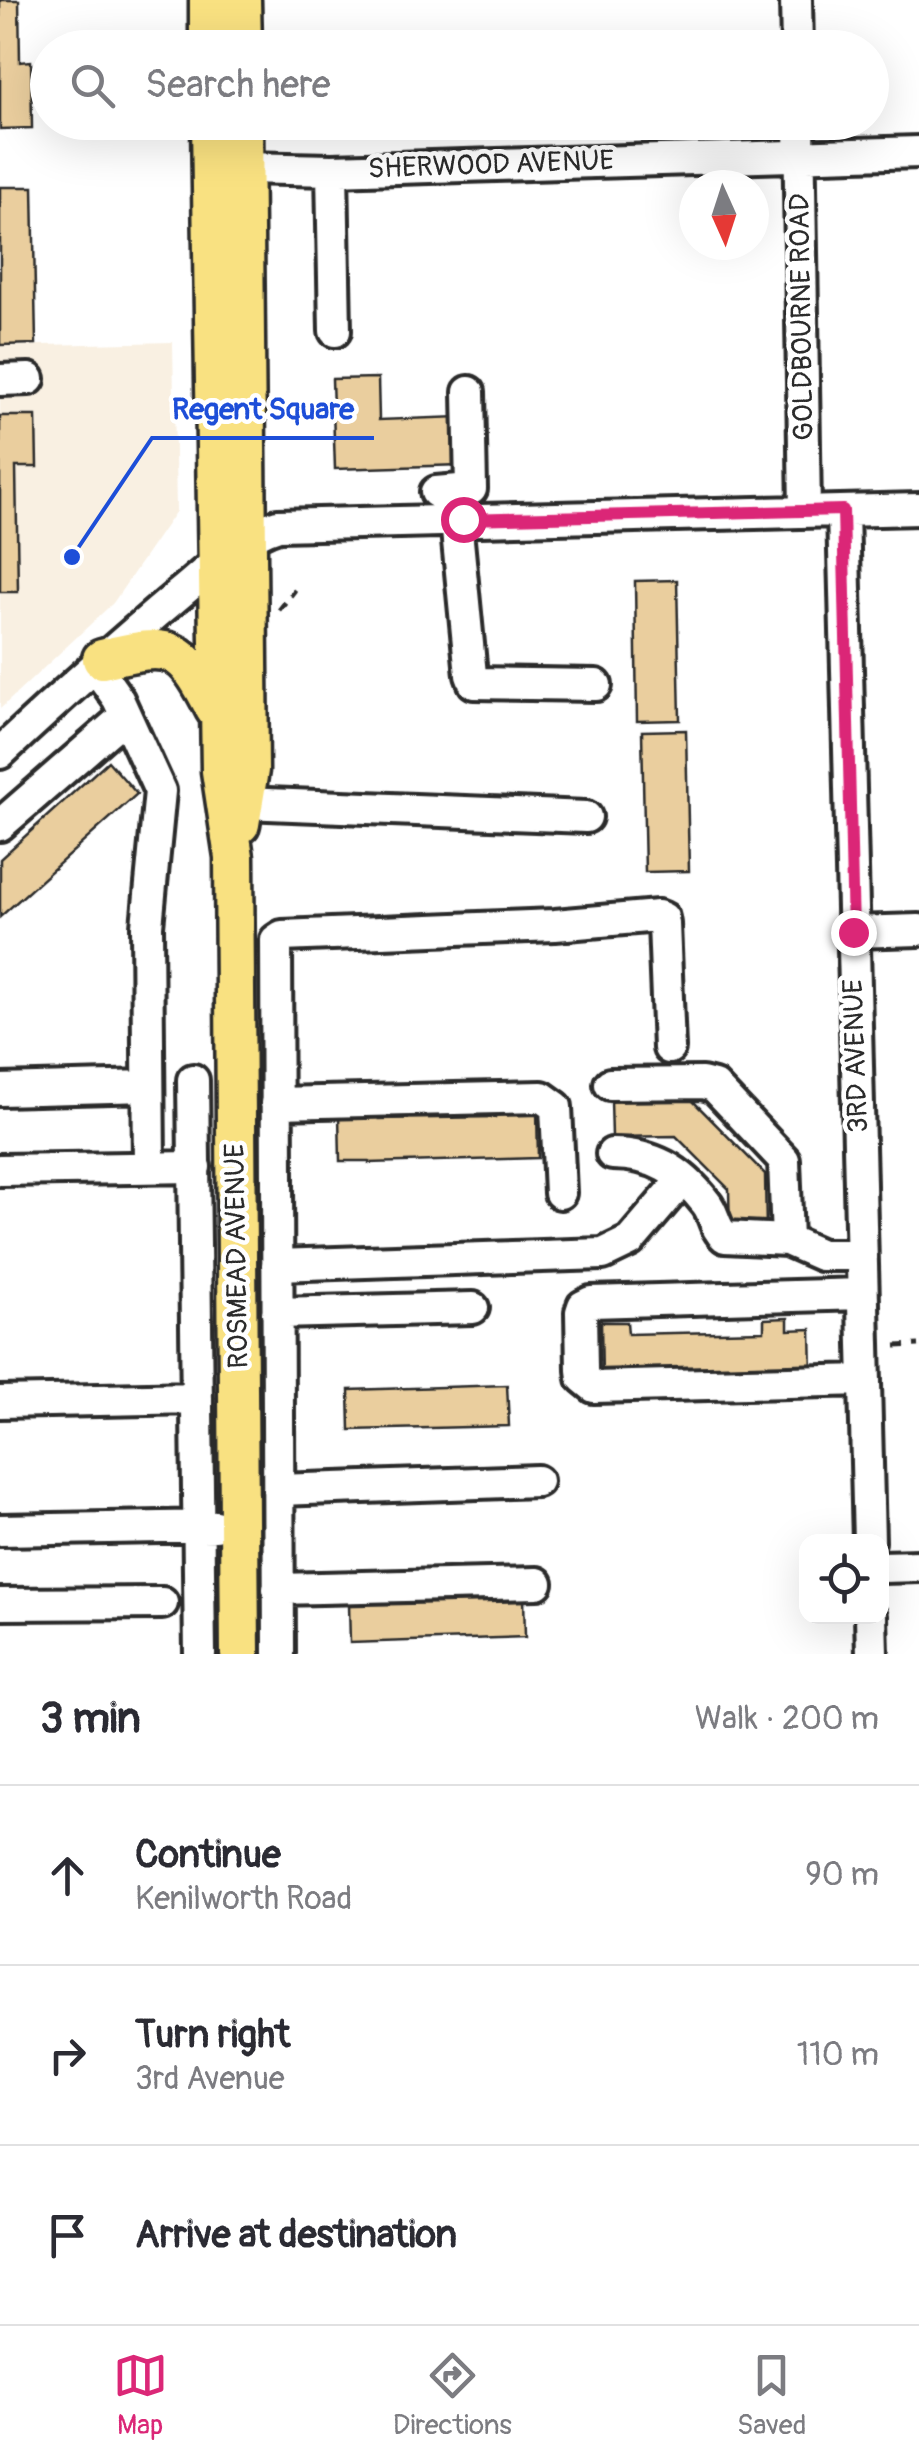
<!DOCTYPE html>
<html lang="en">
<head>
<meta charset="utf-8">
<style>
  :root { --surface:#fff; --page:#f2f2f3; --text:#2b2b33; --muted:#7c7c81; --line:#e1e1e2; --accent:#db2777 }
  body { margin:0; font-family:Pangolin,sans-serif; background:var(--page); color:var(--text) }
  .controls { position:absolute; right:30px; bottom:30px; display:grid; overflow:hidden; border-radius:20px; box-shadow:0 10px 40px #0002 }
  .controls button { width:90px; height:90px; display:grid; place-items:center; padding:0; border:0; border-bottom:2px solid var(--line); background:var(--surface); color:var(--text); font:50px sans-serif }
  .compass { position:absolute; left:679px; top:170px; width:90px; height:90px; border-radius:50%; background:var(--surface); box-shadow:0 10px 40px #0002; rotate:177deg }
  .stop { position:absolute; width:30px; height:30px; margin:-22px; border:8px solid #db2777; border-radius:50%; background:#fff }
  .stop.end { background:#db2777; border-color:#fff; box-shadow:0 2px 10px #0008 }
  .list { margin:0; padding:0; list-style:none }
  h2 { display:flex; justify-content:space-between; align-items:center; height:130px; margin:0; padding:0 40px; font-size:42px }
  h2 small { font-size:32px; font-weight:400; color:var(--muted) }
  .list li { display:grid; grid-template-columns:65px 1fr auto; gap:30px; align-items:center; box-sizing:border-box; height:180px; padding:0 40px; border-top:2px solid var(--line) }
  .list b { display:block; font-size:38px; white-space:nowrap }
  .list p { margin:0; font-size:32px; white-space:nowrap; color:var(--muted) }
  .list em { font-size:32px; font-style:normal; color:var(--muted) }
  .icon { flex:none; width:55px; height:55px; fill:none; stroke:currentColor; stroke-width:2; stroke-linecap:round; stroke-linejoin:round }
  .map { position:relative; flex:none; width:919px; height:1654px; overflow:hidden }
  .search { position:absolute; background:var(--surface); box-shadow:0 10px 40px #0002; left:30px; right:30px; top:30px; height:110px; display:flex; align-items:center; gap:25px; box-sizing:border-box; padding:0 35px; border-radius:55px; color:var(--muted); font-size:38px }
  .sheet { height:670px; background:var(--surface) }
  nav { display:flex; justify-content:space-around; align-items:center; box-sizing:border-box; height:140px; border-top:2px solid var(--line); background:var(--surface); font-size:28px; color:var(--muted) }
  nav a { display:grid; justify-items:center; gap:5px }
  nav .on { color:var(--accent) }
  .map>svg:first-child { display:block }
</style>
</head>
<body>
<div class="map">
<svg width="919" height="1654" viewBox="0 0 919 1654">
  <rect width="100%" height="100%" fill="#fff"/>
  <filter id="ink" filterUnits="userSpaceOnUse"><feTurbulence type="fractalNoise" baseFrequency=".01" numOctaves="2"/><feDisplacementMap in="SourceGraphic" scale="20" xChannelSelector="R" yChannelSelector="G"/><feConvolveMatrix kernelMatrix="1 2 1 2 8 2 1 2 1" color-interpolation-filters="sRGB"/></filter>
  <g filter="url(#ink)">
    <path fill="#f9f0e2" d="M173 342 176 511 113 603 0 709V346Z"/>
    <path fill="#eace9e" stroke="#2b2b2b" stroke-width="2.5" d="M0 0H19L20 62 31 61 32 128 0 129Z
      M0 187H33L36 344 0 345Z
      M378 378 379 420 460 417 461 465 335 469 332 379Z
      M0 416H36L37 467H16L18 592H0Z
      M677 580 680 720 637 721 635 581Z
      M686 730 689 871 645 872 642 731Z
      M108 761 137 794 0 917V859Z
      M691 1099 765 1174 766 1232 730 1233 729 1189 676 1136 612 1137 611 1100Z
      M495 1110H537L538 1158 369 1163V1161H340L339 1114 380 1113 379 1119 495 1117Z
      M788 1318V1330L811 1329 812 1375 602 1379 601 1322H627L628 1334 764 1331V1319Z
      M507 1385 509 1426 350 1430 349 1390Z
      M524 1598 525 1637 350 1643 349 1604Z"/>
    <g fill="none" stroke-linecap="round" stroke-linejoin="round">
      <g stroke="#2b2b2b" stroke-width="38">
        <path id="minor" d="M796 0 797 48
          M799 122 805 512
          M243 168 332 170 919 152
          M332 170 335 331
          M0 380 29 379
          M436 492 471 489 469 392
          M843 511 869 1542
          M456 520 471 675 474 683 596 685
          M95 666 118 699 160 791 147 926 149 1167
          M0 753C58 699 117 646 178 595 208 571 241 536 278 525L919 509
          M243 803 586 817
          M0 825 124 717
          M853 932 919 930
          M193 1080 200 1654
          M610 1084 702 1083 714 1086 784 1160 787 1240
          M0 1090 148 1086
          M276 1103 542 1097 556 1107 560 1193
          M612 1154C652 1154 681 1170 706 1203 715 1214 714 1228 725 1237L787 1240 821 1255H861
          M0 1170 195 1167
          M277 1265 603 1254 630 1241 682 1180
          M862 1294 591 1302 583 1306 581 1312 582 1370 583 1378 594 1387 865 1380
          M277 1313 473 1308
          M0 1402 197 1398
          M278 1490 537 1481
          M0 1530 215 1526
          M882 1567 919 1566
          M278 1589 537 1583
          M0 1604 162 1603
          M871 1616 872 1654
          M279 1654 276 940 282 936 555 925 658 916 663 918 664 924 669 1048"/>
      </g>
      <g stroke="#2b2b2b" stroke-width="45">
        <path id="major" d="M209 0V48
          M241 0 242 48
          M211 122 221 771 234 857 240 1654
          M102 659C172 642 182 644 215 709
          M240 824 249 770 243 122"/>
      </g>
      <path stroke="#2b2b2b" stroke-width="5" stroke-dasharray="10 8" stroke-linecap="butt" d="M279 610 295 590
        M896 1346 919 1345"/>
      <use href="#minor" stroke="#fff" stroke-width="30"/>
      <use href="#major" stroke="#f9e181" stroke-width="38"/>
    </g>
  </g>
  <g fill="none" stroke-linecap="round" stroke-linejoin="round" filter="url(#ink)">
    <path stroke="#db2777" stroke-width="12" d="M463 519 843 510 853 932"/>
  </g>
  <g text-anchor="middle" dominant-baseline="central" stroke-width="9" stroke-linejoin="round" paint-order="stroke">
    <g font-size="28" fill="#2b2b2b" stroke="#fff">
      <text transform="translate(491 165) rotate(-2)">SHERWOOD AVENUE</text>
      <text transform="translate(802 317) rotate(-91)">GOLDBOURNE ROAD</text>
      <text transform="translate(856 1056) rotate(-92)">3RD AVENUE</text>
      <text transform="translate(237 1256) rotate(-91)">ROSMEAD AVENUE</text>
    </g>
  </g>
  <path fill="none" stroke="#1d4ed8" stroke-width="4" d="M72 557L152 438H374"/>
  <circle fill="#1d4ed8" stroke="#fff" stroke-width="4" cx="72" cy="557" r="10"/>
  <g font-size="30" text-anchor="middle" font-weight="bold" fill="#1d4ed8" stroke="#fff" stroke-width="9" stroke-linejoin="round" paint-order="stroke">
    <text x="263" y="419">Regent Square</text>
  </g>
</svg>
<div class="controls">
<button><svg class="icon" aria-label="locate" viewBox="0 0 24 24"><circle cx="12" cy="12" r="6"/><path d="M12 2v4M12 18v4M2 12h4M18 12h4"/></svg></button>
</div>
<svg class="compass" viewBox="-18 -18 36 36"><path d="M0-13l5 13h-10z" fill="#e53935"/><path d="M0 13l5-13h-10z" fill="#7c7c81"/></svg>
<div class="stop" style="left:463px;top:519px"></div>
<div class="stop end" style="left:853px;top:932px"></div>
<div class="search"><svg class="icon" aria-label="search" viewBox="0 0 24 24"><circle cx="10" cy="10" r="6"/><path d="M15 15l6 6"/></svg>Search here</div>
</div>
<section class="sheet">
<h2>3 min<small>Walk · 200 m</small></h2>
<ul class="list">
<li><svg class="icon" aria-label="ahead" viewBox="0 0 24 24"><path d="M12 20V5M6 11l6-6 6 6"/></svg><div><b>Continue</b><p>Kenilworth Road</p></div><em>90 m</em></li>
<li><svg class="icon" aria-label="right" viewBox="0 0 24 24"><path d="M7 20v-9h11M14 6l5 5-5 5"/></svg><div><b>Turn right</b><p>3rd Avenue</p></div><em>110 m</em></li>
<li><svg class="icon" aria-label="arrive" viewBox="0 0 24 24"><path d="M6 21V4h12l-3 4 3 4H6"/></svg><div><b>Arrive at destination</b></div></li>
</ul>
</section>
<nav>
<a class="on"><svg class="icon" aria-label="map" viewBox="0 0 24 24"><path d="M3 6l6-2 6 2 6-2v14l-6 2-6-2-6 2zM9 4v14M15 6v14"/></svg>Map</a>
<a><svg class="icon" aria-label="directions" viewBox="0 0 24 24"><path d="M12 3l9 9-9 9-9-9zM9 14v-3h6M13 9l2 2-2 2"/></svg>Directions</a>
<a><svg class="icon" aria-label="saved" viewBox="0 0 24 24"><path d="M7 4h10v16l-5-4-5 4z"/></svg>Saved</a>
</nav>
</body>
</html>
